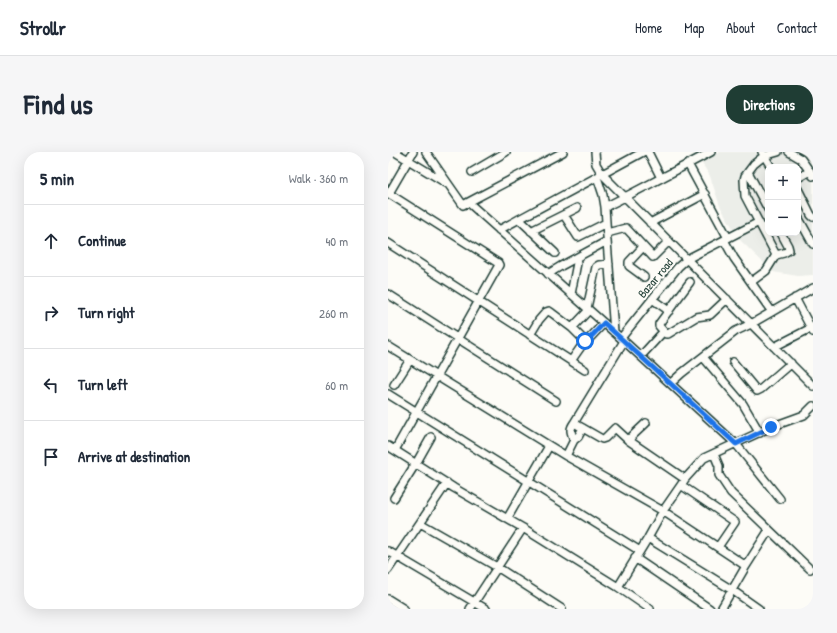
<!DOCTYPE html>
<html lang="en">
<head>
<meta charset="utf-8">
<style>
  :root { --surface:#fff; --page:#f6f6f7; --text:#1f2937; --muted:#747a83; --line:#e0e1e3; --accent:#1f3d34 }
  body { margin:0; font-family:"Patrick Hand",sans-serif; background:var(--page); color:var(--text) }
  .controls { position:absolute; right:12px; top:12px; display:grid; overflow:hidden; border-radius:8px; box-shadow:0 4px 16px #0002 }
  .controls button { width:36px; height:36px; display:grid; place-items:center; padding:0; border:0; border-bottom:1px solid var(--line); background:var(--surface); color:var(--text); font:20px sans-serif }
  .stop { position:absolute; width:12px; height:12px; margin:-9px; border:3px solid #1a73e8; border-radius:50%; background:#fff }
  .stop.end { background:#1a73e8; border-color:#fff; box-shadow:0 1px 4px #0008 }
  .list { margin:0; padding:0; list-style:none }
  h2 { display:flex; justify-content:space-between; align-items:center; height:52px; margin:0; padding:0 16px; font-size:17px }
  h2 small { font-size:13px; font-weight:400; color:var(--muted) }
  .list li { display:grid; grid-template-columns:26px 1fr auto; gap:12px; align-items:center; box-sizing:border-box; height:72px; padding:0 16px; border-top:1px solid var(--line) }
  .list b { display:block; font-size:15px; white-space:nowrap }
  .list em { font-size:13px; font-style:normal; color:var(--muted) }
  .icon { flex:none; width:22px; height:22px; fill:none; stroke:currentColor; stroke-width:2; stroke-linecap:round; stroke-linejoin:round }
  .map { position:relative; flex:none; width:425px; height:457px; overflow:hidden; border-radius:16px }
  header { display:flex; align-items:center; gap:24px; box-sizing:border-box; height:56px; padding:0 20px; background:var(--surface); border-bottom:1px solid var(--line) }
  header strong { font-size:19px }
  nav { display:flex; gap:22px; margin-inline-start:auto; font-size:14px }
  .intro { display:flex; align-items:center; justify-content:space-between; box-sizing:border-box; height:96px; padding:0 24px }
  h1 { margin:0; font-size:28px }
  .button { padding:10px 18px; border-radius:16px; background:var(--accent); color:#fff; font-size:14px; font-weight:700 }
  main { display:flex; gap:24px; padding:0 24px }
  aside { flex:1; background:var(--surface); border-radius:16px; box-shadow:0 4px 16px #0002 }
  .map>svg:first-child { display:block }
</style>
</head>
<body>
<header>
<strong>Strollr</strong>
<nav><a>Home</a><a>Map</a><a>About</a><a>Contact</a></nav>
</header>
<div class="intro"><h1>Find us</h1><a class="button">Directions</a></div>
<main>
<aside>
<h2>5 min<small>Walk · 360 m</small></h2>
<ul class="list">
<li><svg class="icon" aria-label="ahead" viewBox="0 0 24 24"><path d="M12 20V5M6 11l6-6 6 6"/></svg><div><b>Continue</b></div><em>40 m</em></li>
<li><svg class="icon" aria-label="right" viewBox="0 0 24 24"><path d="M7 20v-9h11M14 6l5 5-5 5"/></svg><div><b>Turn right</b></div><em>260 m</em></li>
<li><svg class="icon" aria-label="left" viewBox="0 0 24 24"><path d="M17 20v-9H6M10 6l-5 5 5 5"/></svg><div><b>Turn left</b></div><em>60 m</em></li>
<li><svg class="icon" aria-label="arrive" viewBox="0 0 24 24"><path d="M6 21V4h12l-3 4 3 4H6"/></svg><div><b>Arrive at destination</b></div></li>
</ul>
</aside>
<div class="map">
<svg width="425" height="457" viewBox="0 0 425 457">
  <rect width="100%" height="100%" fill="#fdfcf7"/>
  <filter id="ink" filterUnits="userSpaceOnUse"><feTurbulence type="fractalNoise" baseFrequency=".025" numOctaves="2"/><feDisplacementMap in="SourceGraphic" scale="8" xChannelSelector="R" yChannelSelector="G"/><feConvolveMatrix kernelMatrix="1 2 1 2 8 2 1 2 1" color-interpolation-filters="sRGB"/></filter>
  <g filter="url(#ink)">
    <path fill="#eceee9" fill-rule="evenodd" d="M332 0H425V123L410 124 385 120 352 88 332 54 322 24 313 10ZM380 15H410V81H380Z"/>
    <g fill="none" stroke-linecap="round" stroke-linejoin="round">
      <g stroke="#1f3d34" stroke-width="10">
        <path id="minor" d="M7 0 58 31
          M38 0 75 53 175 0
          M207 0 208 12 214 22 425 234
          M260 0 273 26
          M374 0 383 15
          M401 0 413 7 425 24
          M300 12 340 86
          M84 20 118 0
          M360 20 380 57
          M209 25 215 43 217 55 219 85
          M410 26 422 19
          M410 37 423 63 425 65
          M0 41 110 111 111 113 7 298
          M0 43 25 0
          M81 51 236 189 348 292 392 347
          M217 55 237 45 323 0
          M176 63 190 85 218 71
          M410 65 425 92
          M131 67 167 101
          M262 71 317 42
          M111 78 255 0
          M143 79 189 56
          M219 81 238 76 265 105 281 89
          M336 88 346 106 384 160
          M0 91 197 218
          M255 95 241 110V114L256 125
          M388 103 357 44 356 28 357 24 366 12 376 4 390 0
          M388 103 396 101 401 98 400 94 393 81
          M160 122 173 114 219 89 226 180
          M302 130 293 142 271 172V174L278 182H280L308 165 322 163 339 147
          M363 130 378 119 388 103
          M0 142 168 249
          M183 142 189 111 188 106
          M407 146 425 180
          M264 147 281 159
          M199 156 208 115 211 113 221 112
          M184 176 197 189H199L216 171
          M142 183 151 168 158 160 161 159 164 161 184 176 201 158
          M233 186 290 115 299 107 371 70
          M236 189 186 271 214 287 217 286 227 276 240 288
          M0 194 178 304 275 359 358 414
          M386 195 425 175
          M253 204 275 180
          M315 205 355 252 372 281
          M183 209 197 189
          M345 210 369 239 373 237 403 211
          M283 231 294 221 348 179 363 172 425 136
          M6 233 22 208
          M0 242 252 399
          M258 271 240 288 297 327
          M186 288C183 280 181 278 186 271
          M0 294 66 336 135 376 230 435 262 457
          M326 302 331 314V323L343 341 422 417
          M178 304 186 288 190 285 195 276
          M293 333 347 370 330 395
          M6 346 30 308 43 285
          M119 367 161 294
          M32 371 109 415 174 457
          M260 386 344 438 371 457
          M0 399 98 457
          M247 406 322 457
          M0 418 59 331
          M230 435 260 386 275 359 293 333 297 327 316 306 383 275 416 263 425 254
          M0 447 16 457
          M82 457 135 376
          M333 457 358 414 381 378"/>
      </g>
      <use href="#minor" stroke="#fdfcf7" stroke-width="7"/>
    </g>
  </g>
  <g fill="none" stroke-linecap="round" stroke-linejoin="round" filter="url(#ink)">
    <path stroke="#1a73e8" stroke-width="5" d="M197 189H199L216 171 283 232 348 292 383 275"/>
  </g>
  <g text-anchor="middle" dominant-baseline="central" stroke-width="4" stroke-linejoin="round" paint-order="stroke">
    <g font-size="12" fill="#1f3d34" stroke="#fdfcf7">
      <text transform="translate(267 126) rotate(-50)">Bazar road</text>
    </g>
  </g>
</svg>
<div class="controls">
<button>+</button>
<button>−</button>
</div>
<div class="stop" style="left:197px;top:189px"></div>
<div class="stop end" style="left:383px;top:275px"></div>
</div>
</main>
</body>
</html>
